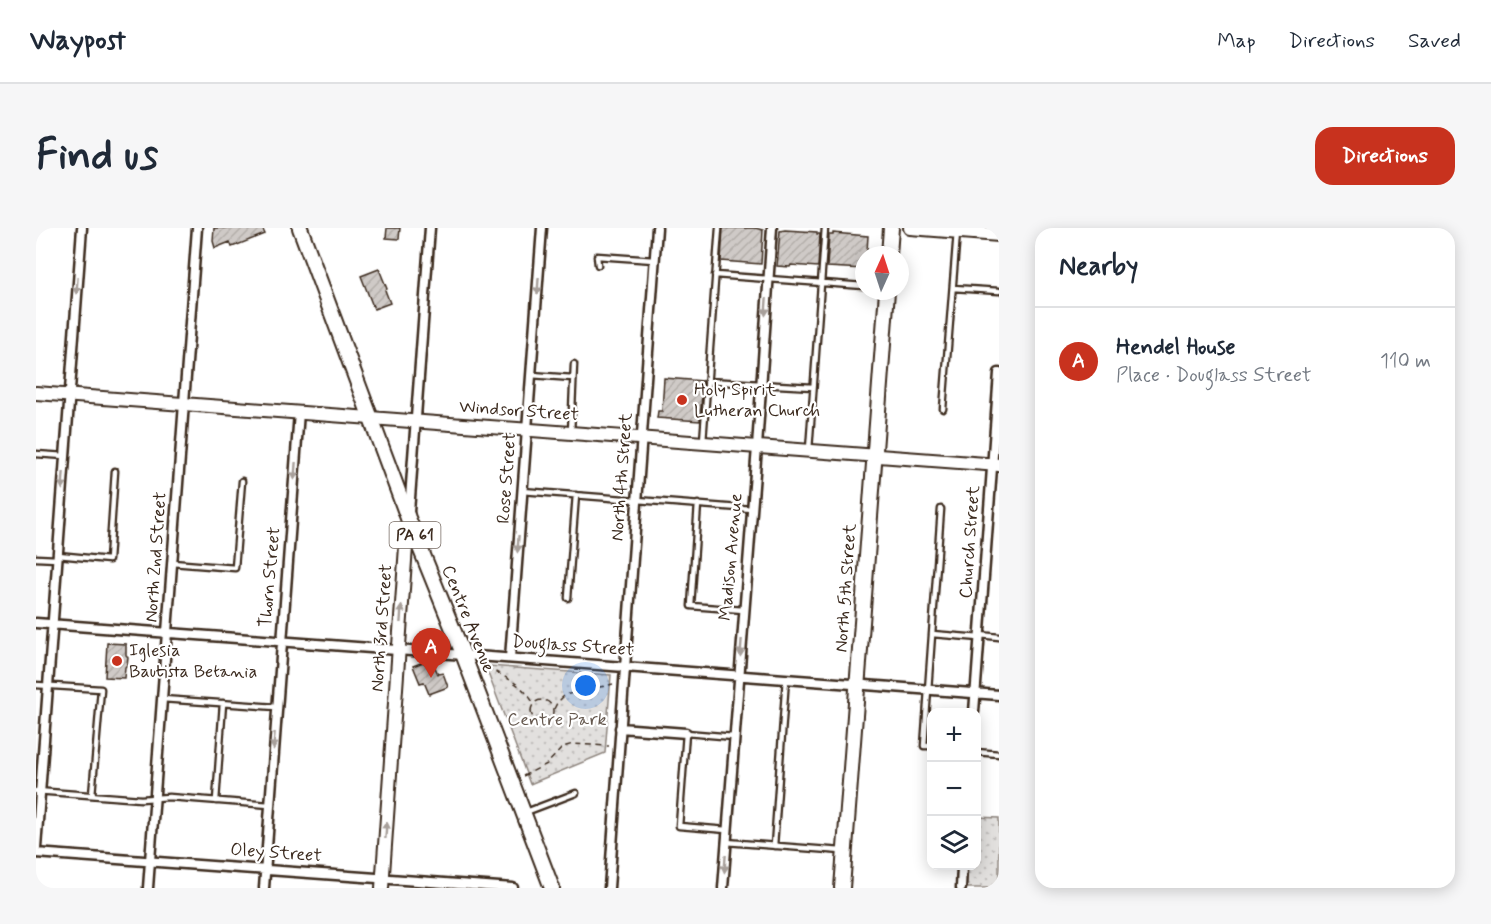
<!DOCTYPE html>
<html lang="en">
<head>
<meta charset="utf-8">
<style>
  :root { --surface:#fff; --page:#f6f6f7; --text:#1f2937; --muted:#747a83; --line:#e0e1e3; --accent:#c8321e }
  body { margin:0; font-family:Mynerve,sans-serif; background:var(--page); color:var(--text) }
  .controls { position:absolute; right:18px; bottom:18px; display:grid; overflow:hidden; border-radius:12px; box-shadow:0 3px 15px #0003 }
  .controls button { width:54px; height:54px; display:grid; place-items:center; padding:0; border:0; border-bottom:2px solid var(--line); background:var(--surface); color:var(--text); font:30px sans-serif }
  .compass { position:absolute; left:819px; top:18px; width:54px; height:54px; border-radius:50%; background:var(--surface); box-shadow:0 3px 15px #0003; rotate:3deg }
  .you { position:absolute; left:550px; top:458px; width:21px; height:21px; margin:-15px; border:4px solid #fff; border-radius:50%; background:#1a73e8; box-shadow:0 0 0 9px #1a73e833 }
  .badge { display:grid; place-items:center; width:39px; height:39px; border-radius:50%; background:var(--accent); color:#fff; font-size:20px; font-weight:700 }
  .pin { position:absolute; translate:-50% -50px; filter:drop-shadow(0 2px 3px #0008) }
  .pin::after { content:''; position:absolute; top:32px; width:21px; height:18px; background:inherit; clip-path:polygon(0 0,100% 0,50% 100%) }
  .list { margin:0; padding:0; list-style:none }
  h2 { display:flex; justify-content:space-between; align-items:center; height:78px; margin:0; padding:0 24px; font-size:26px }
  h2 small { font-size:20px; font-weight:400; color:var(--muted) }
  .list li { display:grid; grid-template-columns:39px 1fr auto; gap:18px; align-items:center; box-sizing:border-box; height:108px; padding:0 24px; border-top:2px solid var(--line) }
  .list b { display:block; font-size:22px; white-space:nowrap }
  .list p { margin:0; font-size:20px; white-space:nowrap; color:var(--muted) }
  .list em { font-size:20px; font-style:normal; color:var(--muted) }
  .icon { flex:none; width:33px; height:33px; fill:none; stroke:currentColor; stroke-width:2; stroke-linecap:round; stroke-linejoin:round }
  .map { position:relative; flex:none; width:963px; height:660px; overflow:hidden; border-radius:18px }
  header { display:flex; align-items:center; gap:36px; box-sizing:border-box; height:84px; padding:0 30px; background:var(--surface); border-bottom:2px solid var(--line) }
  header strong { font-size:28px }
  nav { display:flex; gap:33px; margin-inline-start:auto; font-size:21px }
  .intro { display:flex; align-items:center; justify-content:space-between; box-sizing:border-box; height:144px; padding:0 36px }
  h1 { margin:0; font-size:42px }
  .button { padding:15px 27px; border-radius:18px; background:var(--accent); color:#fff; font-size:21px; font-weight:700 }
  main { display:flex; gap:36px; padding:0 36px }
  aside { flex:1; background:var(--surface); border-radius:18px; box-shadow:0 3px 15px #0003 }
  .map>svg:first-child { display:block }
</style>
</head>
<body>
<header>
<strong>Waypost</strong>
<nav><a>Map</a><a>Directions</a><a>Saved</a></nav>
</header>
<div class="intro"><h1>Find us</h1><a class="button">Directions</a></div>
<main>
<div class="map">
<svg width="963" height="660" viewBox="0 0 963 660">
  <defs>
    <pattern id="park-dots" width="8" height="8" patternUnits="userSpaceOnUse" patternTransform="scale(1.5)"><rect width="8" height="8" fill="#e2e0de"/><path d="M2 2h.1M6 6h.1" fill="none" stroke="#c3c0be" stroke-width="1.8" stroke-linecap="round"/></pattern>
    <pattern id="building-hatch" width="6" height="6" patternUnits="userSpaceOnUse" patternTransform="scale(1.5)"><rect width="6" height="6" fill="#cfcac7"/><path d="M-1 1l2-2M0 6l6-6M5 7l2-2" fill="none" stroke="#b3aeaa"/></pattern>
  </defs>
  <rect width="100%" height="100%" fill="#fff"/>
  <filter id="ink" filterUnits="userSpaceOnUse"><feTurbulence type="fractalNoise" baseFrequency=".0167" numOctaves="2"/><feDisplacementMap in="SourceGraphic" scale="12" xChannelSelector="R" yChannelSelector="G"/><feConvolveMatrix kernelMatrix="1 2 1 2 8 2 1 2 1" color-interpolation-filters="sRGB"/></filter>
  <g filter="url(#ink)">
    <path fill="url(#park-dots)" stroke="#8e857e" stroke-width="1.5" d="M452 438 575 447 569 525 494 556 450 440Z
      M941 589 963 590V660H929L931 638H940Z"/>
    <path fill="url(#building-hatch)" stroke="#3b2a1e" stroke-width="1.5" d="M178 0H226L229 6 196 19 194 14 179 20 177 13Z
      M351 0H364L363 11 350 10Z
      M687 0H719L727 2 725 36 685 33Z
      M749 2 781 4V6H784L782 39 755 37 754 39 741 38 744 3Z
      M797 5 832 8 831 23 830 27H828V41L791 39 793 7H797Z
      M343 41 351 61 349 62 354 75 338 81 325 48Z
      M628 150 667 153 664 193 621 190 622 183H626Z
      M71 415 90 416V427L92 429 91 437 89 439 88 450 69 449Z
      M387 434 391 437 397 435 402 446 407 445 412 459 393 466 388 454 384 455 377 438Z"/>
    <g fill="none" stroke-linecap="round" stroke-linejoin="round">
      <g stroke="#3b2a1e" stroke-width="9">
        <path id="lane" d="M562 37 561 28 618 32
          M679 47 828 58
          M917 60 963 63
          M495 147 537 150
          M671 153 777 159
          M907 181 921 4
          M535 205 538 136
          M667 213 683 0
          M773 222 789 0
          M0 226 29 228
          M486 263 716 281
          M662 276 655 378 708 382
          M22 327 73 332 79 243
          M0 330 21 331
          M136 335 199 340 206 253
          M532 370 540 267
          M896 406 944 410
          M944 407 963 409
          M0 457 65 461 56 567
          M126 471 240 479
          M896 518H888L905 281
          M940 524 963 526
          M0 563 105 571 133 569 234 577
          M180 573 187 475
          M490 584 540 565
          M691 602 643 598 650 505 698 509
          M690 614 806 623
          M738 618 750 450"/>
      </g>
      <g stroke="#3b2a1e" stroke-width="13">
        <path id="street" d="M373 284 394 0
          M0 395 963 467
          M474 430 506 0
          M938 484 963 145
          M584 500 650 505
          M0 620 46 0
          M0 625 477 660
          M112 660 161 0
          M228 660 263 184
          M573 660 621 0
          M687 660 721 219 736 0
          M925 660 926 638"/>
      </g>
      <g stroke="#3b2a1e" stroke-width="16">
        <path id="secondary" d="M874 0 963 7
          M0 165 963 237
          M346 660 372 290"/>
      </g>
      <g stroke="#3b2a1e" stroke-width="18">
        <path id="primary" d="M264 0 372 290 427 426 516 660
          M853 27 855 0
          M806 660 851 63"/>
      </g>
      <path stroke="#3b2a1e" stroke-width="1.5" stroke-dasharray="6 4.5" stroke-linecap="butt" d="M450 439C470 450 486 455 498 476
        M495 483a11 11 0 1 1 22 0a11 11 0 1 1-22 0Z
        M518 481 521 475 529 467 577 456
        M487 548 511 536 527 519 537 516 573 518"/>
      <use href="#lane" stroke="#fff" stroke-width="4.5"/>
      <use href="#street" stroke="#fff" stroke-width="8"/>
      <use href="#secondary" stroke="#fff" stroke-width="12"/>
      <use href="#primary" stroke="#fff" stroke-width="14"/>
    </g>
    <defs><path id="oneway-solid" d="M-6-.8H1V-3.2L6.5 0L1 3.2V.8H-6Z" transform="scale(1.5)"/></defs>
    <g fill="#a79f9a">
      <use href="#oneway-solid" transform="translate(41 58) rotate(94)"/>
      <use href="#oneway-solid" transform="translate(502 58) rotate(94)"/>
      <use href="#oneway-solid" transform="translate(730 79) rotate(94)"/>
      <use href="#oneway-solid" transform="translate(259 243) rotate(94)"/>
      <use href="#oneway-solid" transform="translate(27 253) rotate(94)"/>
      <use href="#oneway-solid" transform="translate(482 316) rotate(94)"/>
      <use href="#oneway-solid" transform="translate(365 386) rotate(-86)"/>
      <use href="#oneway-solid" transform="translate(705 420) rotate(94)"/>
      <use href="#oneway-solid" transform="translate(238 513) rotate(94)"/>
      <use href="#oneway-solid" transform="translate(350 602) rotate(-86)"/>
      <use href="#oneway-solid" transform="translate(689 636) rotate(94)"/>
    </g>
  </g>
  <g fill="#c8321e" stroke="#fff" stroke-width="2">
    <circle cx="646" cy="172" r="6"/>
    <circle cx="81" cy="433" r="6"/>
  </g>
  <g text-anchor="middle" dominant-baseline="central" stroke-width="4.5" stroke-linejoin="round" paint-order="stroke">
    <rect fill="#fff" stroke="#766a62" stroke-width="1.5" x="353.5" y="294" width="51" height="26" rx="4.5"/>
    <g font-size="16" font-weight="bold" fill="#3b2a1e">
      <text x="379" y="307">PA 61</text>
    </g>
    <g font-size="18" fill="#3b2a1e" stroke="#fff" text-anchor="start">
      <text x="658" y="162">Holy Spirit<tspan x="658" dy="21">Lutheran Church</tspan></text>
      <text x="93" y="423">Iglesia<tspan x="93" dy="21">Bautista Betania</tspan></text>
    </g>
    <g font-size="18" fill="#3b2a1e" stroke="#fff">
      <text transform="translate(483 183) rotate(4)">Windsor Street</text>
      <text transform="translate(586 249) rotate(-86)">North 4th Street</text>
      <text transform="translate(471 250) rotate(-86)">Rose Street</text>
      <text transform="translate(934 314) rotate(-86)">Church Street</text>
      <text transform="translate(120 329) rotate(-86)">North 2nd Street</text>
      <text transform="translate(695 329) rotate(-85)">Madison Avenue</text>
      <text transform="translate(234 349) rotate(-85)">Thorn Street</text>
      <text transform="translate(810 360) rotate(-86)">North 5th Street</text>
      <text transform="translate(432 391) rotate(68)">Centre Avenue</text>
      <text transform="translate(346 400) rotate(-86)">North 3rd Street</text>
      <text transform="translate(537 418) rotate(4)">Douglass Street</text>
      <text transform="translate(240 625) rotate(4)">Oley Street</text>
    </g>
    <g font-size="18" fill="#65584e" stroke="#fff">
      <text x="521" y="492">Centre Park</text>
    </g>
  </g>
</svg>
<div class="controls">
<button>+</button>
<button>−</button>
<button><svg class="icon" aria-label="layers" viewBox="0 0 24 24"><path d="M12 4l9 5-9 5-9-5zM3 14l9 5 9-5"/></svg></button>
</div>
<svg class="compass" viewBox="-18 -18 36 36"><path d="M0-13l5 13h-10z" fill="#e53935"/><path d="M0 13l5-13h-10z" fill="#747a83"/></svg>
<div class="you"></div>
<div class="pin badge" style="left:395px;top:450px">A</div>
</div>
<aside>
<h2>Nearby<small></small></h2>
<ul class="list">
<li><span class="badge">A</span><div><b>Hendel House</b><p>Place · Douglass Street</p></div><em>110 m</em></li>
</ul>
</aside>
</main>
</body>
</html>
